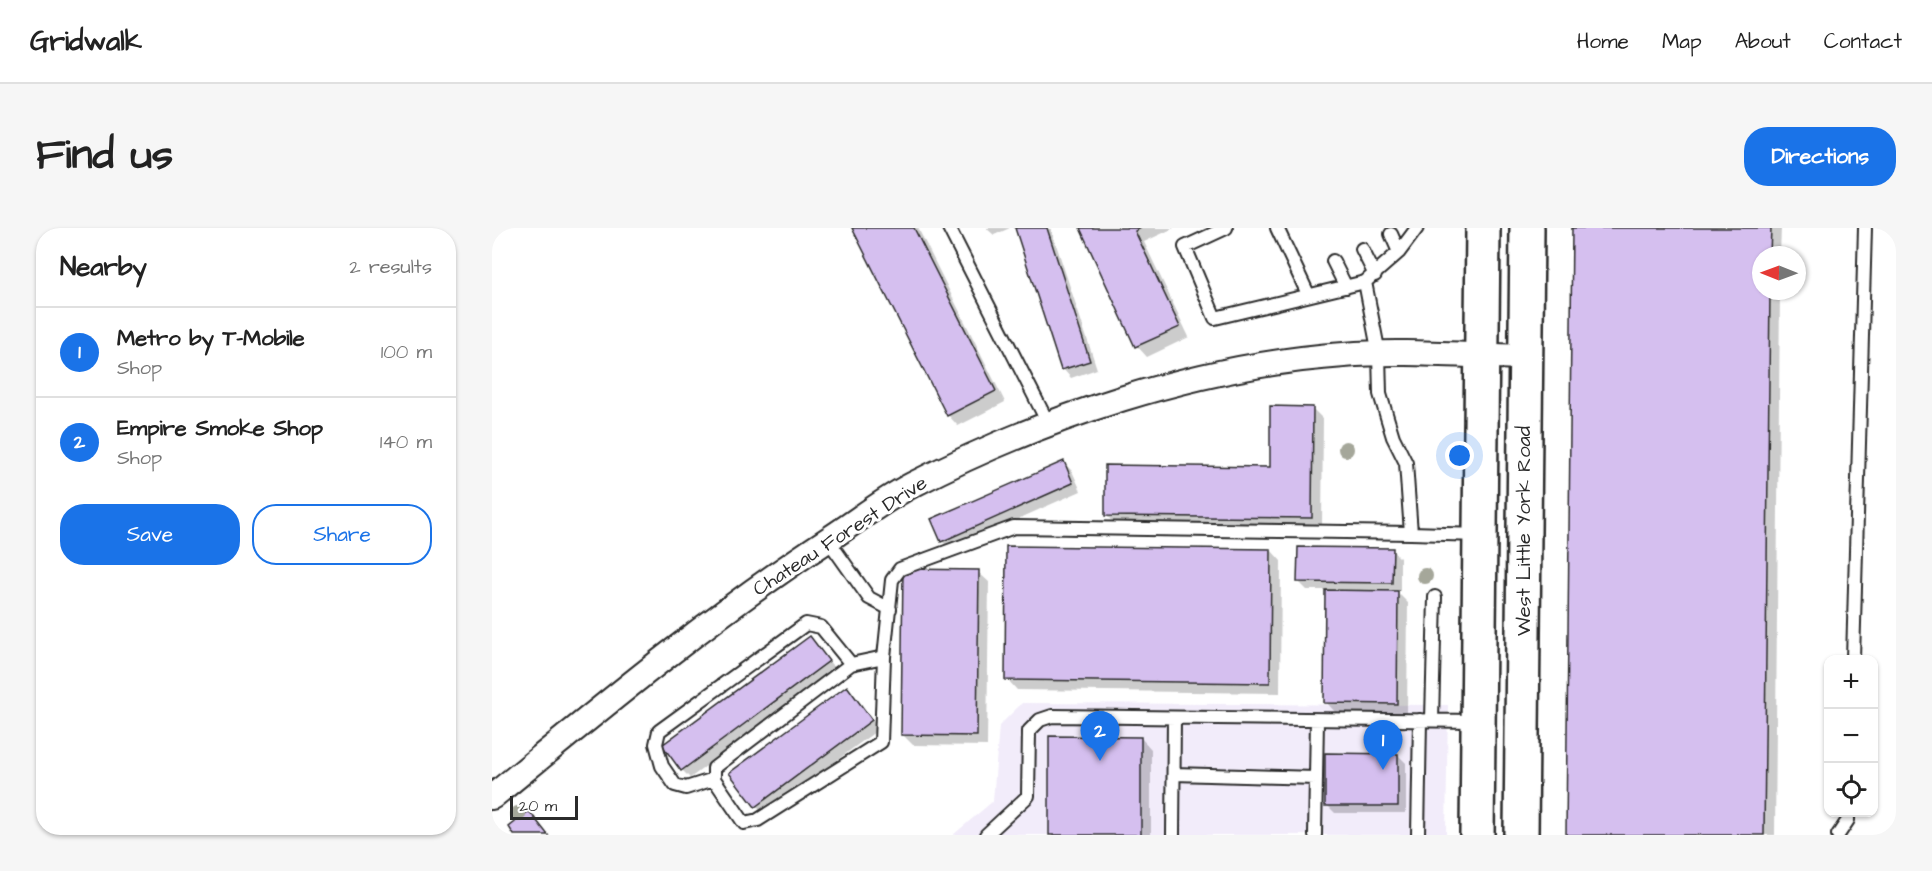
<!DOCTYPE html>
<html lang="en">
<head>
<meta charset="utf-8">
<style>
  :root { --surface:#fff; --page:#f6f6f6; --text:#222; --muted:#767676; --line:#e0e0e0; --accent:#1a73e8 }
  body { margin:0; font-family:"Architects Daughter",sans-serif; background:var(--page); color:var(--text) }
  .controls { position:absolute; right:18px; bottom:18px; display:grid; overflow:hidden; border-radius:12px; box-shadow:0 2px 4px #0004 }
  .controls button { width:54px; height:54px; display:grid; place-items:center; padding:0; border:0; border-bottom:2px solid var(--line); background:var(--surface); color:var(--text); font:30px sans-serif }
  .compass { position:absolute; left:1260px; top:18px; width:54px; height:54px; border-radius:50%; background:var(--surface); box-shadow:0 2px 4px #0004; rotate:271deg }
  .scale { position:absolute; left:18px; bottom:15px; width:68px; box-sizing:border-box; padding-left:6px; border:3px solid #2b2b2b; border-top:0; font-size:16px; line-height:21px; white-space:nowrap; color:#2b2b2b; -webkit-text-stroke:4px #fff; paint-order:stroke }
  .you { position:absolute; left:968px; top:228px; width:21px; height:21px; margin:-15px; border:4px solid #fff; border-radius:50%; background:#1a73e8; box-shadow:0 0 0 9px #1a73e833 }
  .badge { display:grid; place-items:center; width:39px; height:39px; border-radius:50%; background:var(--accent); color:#fff; font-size:20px; font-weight:700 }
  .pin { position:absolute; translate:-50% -50px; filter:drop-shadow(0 2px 3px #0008) }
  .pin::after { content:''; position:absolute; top:32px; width:21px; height:18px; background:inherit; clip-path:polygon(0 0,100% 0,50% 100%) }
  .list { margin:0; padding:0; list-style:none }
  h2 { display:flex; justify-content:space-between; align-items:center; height:78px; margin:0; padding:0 24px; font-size:26px }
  h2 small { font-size:20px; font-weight:400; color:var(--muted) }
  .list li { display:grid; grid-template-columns:39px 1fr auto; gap:18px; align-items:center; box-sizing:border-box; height:90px; padding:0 24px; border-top:2px solid var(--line) }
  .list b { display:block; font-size:22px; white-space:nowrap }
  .list p { margin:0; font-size:20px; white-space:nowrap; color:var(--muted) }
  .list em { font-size:20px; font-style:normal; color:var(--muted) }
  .actions { display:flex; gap:12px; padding:18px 24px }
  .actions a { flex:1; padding:14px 0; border:2px solid var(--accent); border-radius:24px; text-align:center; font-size:21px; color:var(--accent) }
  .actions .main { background:var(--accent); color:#fff }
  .icon { flex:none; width:33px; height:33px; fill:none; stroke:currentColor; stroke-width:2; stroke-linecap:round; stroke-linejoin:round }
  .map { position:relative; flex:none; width:1404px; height:607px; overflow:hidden; border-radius:24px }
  header { display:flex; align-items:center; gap:36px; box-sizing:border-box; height:84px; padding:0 30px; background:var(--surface); border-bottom:2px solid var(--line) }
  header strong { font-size:28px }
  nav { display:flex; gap:33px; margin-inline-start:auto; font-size:21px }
  .intro { display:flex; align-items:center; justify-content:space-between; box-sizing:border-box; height:144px; padding:0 36px }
  h1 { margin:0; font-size:42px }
  .button { padding:15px 27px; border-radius:24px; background:var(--accent); color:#fff; font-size:21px; font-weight:700 }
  main { display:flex; gap:36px; padding:0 36px }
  aside { flex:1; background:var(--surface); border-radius:24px; box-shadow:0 2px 4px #0004 }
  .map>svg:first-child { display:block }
</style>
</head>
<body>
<header>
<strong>Gridwalk</strong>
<nav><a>Home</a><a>Map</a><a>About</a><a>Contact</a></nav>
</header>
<div class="intro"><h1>Find us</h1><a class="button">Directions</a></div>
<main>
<aside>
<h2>Nearby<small>2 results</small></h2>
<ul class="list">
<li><span class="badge">1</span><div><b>Metro by T-Mobile</b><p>Shop</p></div><em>100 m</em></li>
<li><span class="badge">2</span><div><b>Empire Smoke Shop</b><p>Shop</p></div><em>140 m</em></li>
</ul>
<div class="actions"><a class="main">Save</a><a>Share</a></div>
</aside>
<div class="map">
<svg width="1404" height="607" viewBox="0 0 1404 607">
  <rect width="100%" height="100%" fill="#fff"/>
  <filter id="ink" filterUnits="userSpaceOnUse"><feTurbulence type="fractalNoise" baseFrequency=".0167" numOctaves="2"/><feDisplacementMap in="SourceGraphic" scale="12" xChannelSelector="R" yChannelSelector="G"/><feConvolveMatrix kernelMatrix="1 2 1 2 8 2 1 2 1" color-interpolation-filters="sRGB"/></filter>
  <g filter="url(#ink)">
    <path fill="#f2ecfa" d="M530 475 956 477 954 607H461L501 573 507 498Z"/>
    <path fill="#0003" d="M362 0H426L513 174 466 198 456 187Z
      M494 0H518L502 7Z
      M528 0 559 1 605 141 579 150 571 141Z
      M589 0H682L652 14 697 109 655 129 645 118Z
      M1082 0H1289L1288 27H1269V63H1288L1283 607H1076Z
      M820 180 831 191 830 300 625 298 614 287 779 240Z
      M571 234 580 243 589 263 458 321 450 313Z
      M779 322 789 333 788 465 525 462 515 451Z
      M900 322 908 330V363H904L916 375 915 486 844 485 834 474 835 362H815L806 353Z
      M486 344 497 354 495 518 421 517 411 507Z
      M318 409 344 442 198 550 190 542Z
      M355 460 387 501 272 586 264 578Z
      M649 510 659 521V607H558Z
      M906 527 914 535V585H843L835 577Z"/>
    <path fill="#d5bfef" stroke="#2b2b2b" stroke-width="1.5" d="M360 0H422L504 163 455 188Z
      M523 0H555L598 133 569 142Z
      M588 0H649L643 3 688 99 643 119Z
      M1080 0H1279L1278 27H1269V63H1278L1272 607H1074Z
      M778 178 821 179 820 290 613 288V237L778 239Z
      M572 233 581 255 449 314 439 291Z
      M514 318 779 321 778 455 513 452Z
      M806 319 901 320 900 355 805 354Z
      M411 341 487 342 485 508 409 507Z
      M833 362 906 363 905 476 832 475Z
      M318 408 337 433 189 543 170 517Z
      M355 458 380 492 263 579 237 545Z
      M557 508 649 509V607H557Z
      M833 525 906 526V578H833Z
      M37 583 56 607H22L17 599Z"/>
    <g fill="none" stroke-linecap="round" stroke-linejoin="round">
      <g stroke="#2b2b2b" stroke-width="16">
        <path id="lane" d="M457 0 556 195
          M734 0 693 19 723 90 873 54 907 24 925 0
          M785 0 816 66
          M899 6 907 24
          M870 21 883 47
          M841 33 854 59
          M873 54 887 126 888 166 901 209 914 235 919 305 987 307
          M336 312 377 370 398 381
          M392 429 359 436 222 540V551L252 595 266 592 389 514 392 429 400 352 408 341 522 299 919 305
          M1361 431 1373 0
          M940 492 943 369
          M682 546 824 550
          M222 551 194 560 183 557 170 538 164 516 167 503 314 396 329 399 359 436
          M494 607 536 568 537 503 548 492 560 488 984 493
          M681 607 682 490
          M823 607 825 492
          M926 607 928 492
          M1346 607 1356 592V584"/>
      </g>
      <g stroke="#2b2b2b" stroke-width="28">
        <path id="street" d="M0 569C110 479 219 388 337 311 365 293 391 272 420 257 550 190 706 137 852 127 912 122 973 128 1033 129"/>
      </g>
      <g stroke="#2b2b2b" stroke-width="38">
        <path id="secondary" d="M985 607 991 0
          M1029 607 1035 0"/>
      </g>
      <use href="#lane" stroke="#fff" stroke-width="12"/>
      <use href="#street" stroke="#fff" stroke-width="24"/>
      <use href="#secondary" stroke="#fff" stroke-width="33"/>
    </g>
    <g fill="#a5a79a">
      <circle cx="854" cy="221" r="8"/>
      <circle cx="933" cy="348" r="8"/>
      <circle cx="26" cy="586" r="8"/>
    </g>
  </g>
  <g text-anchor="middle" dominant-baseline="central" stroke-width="6" stroke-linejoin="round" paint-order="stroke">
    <g font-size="20" fill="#2b2b2b" stroke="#fff">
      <text transform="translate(1032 303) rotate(-90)">West Little York Road</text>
      <text transform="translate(348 308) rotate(-33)">Chateau Forest Drive</text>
    </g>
  </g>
</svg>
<div class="controls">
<button>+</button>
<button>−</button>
<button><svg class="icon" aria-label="locate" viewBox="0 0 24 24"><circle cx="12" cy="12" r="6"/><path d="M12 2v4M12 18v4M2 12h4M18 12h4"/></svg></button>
</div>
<svg class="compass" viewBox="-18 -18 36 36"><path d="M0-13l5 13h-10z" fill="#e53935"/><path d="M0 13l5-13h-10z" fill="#767676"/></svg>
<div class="scale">20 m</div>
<div class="you"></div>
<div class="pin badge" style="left:891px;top:542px">1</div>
<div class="pin badge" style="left:608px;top:533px">2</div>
</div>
</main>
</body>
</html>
